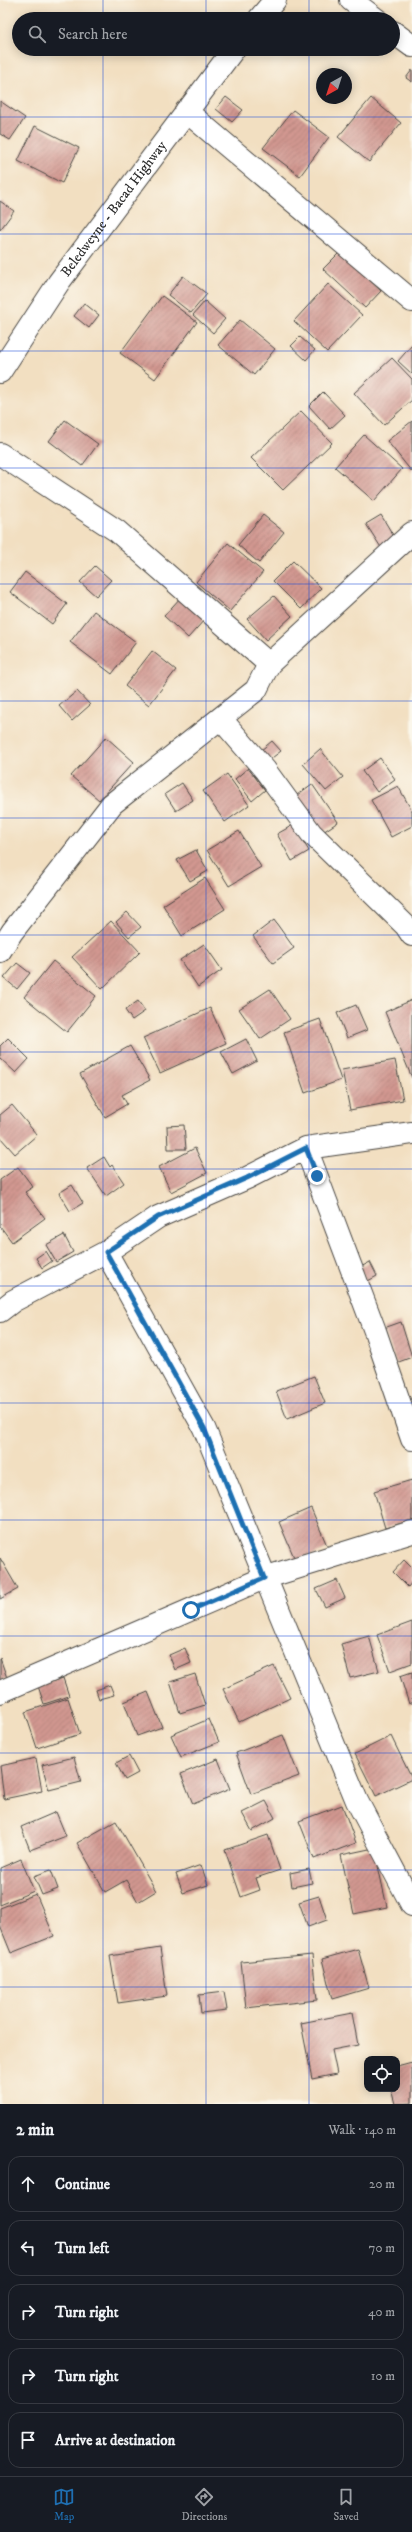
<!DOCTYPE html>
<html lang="en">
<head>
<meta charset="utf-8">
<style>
  :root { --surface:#171b24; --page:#20242c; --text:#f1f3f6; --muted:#9ea1a6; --line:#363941; --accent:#1f6fb2 }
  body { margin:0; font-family:"IM FELL DW Pica",serif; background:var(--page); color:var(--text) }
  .controls { position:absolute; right:12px; bottom:12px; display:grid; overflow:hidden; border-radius:8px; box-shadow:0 2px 10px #0003 }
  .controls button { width:36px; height:36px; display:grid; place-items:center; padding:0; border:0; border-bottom:1px solid var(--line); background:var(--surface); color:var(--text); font:20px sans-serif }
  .compass { position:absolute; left:316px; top:68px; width:36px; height:36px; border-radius:50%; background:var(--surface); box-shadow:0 2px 10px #0003; rotate:219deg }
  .stop { position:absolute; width:12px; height:12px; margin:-9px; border:3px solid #1f6fb2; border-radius:50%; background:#fff }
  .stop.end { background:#1f6fb2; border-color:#fff; box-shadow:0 1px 4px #0008 }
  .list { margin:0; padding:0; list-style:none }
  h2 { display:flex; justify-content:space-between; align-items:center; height:52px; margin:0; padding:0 16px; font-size:17px }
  h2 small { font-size:13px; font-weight:400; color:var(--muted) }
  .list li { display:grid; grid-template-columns:26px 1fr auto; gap:12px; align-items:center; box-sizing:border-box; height:56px; margin:0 8px 8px; padding:0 8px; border:1px solid var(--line); border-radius:12px }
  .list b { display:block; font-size:15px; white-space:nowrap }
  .list em { font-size:13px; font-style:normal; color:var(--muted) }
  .icon { flex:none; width:22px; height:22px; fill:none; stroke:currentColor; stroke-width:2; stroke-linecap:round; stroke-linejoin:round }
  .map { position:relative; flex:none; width:412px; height:2104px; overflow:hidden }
  .search { position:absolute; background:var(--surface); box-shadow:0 2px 10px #0003; left:12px; right:12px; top:12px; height:44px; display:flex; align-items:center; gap:10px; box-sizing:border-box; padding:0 14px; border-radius:22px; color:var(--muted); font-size:15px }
  .sheet { height:372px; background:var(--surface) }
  nav { display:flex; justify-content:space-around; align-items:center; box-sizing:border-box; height:56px; border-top:1px solid var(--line); background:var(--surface); font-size:11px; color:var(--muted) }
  nav a { display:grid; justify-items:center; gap:2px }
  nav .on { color:var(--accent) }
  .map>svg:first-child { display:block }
</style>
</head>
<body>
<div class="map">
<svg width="412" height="2104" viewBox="0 0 412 2104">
  <defs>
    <pattern id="building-hatch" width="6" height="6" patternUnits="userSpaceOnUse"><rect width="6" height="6" fill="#d19790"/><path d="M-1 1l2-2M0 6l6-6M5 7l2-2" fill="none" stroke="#aa7b76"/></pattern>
  </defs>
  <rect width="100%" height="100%" fill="#fbf7ec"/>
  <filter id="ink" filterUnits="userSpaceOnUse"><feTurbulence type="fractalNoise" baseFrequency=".025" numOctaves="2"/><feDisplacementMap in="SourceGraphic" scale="8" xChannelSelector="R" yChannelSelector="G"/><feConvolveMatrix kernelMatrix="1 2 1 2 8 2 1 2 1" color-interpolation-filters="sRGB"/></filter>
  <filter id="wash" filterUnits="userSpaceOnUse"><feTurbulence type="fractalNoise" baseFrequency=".012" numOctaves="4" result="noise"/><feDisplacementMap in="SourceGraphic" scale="16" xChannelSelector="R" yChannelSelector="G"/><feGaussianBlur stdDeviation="0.9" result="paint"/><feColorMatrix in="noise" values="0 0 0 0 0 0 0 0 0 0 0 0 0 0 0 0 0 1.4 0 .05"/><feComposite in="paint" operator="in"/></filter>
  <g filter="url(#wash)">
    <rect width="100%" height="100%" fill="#f2dfc1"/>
    <g id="blocks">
      <path fill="url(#building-hatch)" d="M412 70V82L406 78Z
        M226 97 243 110 232 122 216 109Z
        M371 98 401 123 369 162 338 137Z
        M0 101 25 118 10 140 0 134Z
        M293 110 329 137 300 176 263 148Z
        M35 126 79 148 62 183 18 161Z
        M0 201 14 211 0 230Z
        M340 252 381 291 365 308 323 269Z
        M183 276 207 294 191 313 168 295Z
        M328 284 362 315 327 352 294 321Z
        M162 296 197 322 155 379 120 353Z
        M205 301 225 319 213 333 193 315Z
        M84 303 99 315 89 328 74 316Z
        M240 320 275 349 254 375 218 345Z
        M300 337 315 350 306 360 291 346Z
        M412 345V374L398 361Z
        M392 358 412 379V400L384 425 354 393Z
        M323 392 345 415 330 429 309 406Z
        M301 411 332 443 283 490 251 458Z
        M65 420 98 444 82 466 49 441Z
        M412 421V472L387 441Z
        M364 435 402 469 374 501 335 467Z
        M263 515 284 532 259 563 238 545Z
        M381 515 396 540 382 549 366 524Z
        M228 543 263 572 230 611 196 582Z
        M293 561 321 588 301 609 273 581Z
        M95 566 111 580 96 596 80 582Z
        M25 572 67 604 52 624 10 592Z
        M274 596 292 616 266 640 247 619Z
        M181 597 205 619 188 638 164 616Z
        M94 611 136 642 112 674 70 642Z
        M152 651 176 670 149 705 125 686Z
        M77 691 90 705 72 721 59 706Z
        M106 737 134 762 99 800 71 776Z
        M272 741 281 751 268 761 260 751Z
        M320 749 343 777 326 791 303 764Z
        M380 758 395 779 377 792 362 771Z
        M248 768 265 790 252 801 235 779Z
        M227 774 249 805 225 822 203 791Z
        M182 783 193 800 176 811 165 794Z
        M312 784 338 822 320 834 293 798Z
        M398 786 412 811V826L391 837 371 800Z
        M293 825 309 851 292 861 277 834Z
        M239 831 261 867 229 886 207 850Z
        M196 850 208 871 190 881 177 860Z
        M205 878 225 909 182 936 163 905Z
        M127 912 141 927 129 937 116 922Z
        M274 920 294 948 273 963 253 936Z
        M111 921 140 952 102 989 72 957Z
        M204 944 222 970 198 987 180 960Z
        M53 961 96 996 67 1032 24 997Z
        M17 963 30 973 17 989 4 978Z
        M270 989 290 1019 260 1039 239 1009Z
        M412 1000V1078L385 1012Z
        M138 1001 145 1011 132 1020 125 1010Z
        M356 1005 367 1030 347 1038 337 1013Z
        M210 1008 226 1043 160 1073 143 1038Z
        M320 1019 341 1080 305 1093 284 1032Z
        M8 1038 29 1059 16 1073 0 1058V1046Z
        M246 1039 257 1061 233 1074 221 1052Z
        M130 1046 150 1080 122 1095 127 1104 105 1117 80 1074Z
        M395 1060 403 1100 350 1110 342 1070Z
        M12 1105 37 1135 15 1154 0 1137V1115Z
        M184 1125 186 1149H168L167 1126Z
        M195 1148 207 1173 171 1192 159 1167Z
        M104 1157 110 1167 112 1165 124 1183 106 1196 87 1168Z
        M18 1167 33 1187 25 1192 45 1218 12 1242 0 1226V1180Z
        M72 1185 83 1203 70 1211 59 1193Z
        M64 1235 73 1252 56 1262 46 1245Z
        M46 1251 52 1261 42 1268 36 1258Z
        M370 1262 377 1276 366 1282 359 1268Z
        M401 1322 412 1357 396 1363 384 1328Z
        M314 1376 325 1403 287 1419 276 1391Z
        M412 1480V1520L385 1528 374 1491Z
        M311 1508 328 1548 296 1562 279 1522Z
        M0 1558 18 1589 0 1599Z
        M404 1560 412 1568V1582L408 1587 393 1572Z
        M337 1580 345 1598 325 1607 316 1589Z
        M412 1622V1663L390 1671 377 1635Z
        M369 1636 379 1671 350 1678 341 1644Z
        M185 1648 191 1663 175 1670 169 1655Z
        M0 1658 7 1678 0 1681Z
        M274 1666 290 1698 239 1722 223 1689Z
        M412 1672V1703L409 1704 400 1676Z
        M195 1674 205 1705 180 1713 170 1682Z
        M63 1678 69 1696 44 1704 38 1686Z
        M110 1685 114 1695 99 1699 96 1690Z
        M148 1692 162 1727 137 1736 124 1702Z
        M68 1698 80 1734 37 1748 25 1712Z
        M209 1719 219 1742 181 1757 171 1735Z
        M283 1735 299 1776 251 1794 236 1753Z
        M391 1736 412 1779 376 1796 355 1754Z
        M129 1756 138 1773 125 1780 116 1763Z
        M74 1757 81 1782 49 1790 42 1765Z
        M36 1758 42 1791 4 1799 0 1766Z
        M218 1759 230 1789 193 1804 181 1774Z
        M266 1801 275 1818 252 1831 242 1813Z
        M342 1805 356 1843 314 1859 299 1821Z
        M56 1812 66 1836 30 1850 21 1827Z
        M116 1821 156 1891 138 1902 126 1880 105 1892 77 1843Z
        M268 1835 280 1870 256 1878 260 1890 241 1897 225 1850Z
        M374 1848 387 1907 354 1914 341 1855Z
        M21 1859 34 1891 0 1905V1868Z
        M201 1865 208 1885 183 1893 176 1874Z
        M309 1869 312 1883 292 1887 290 1873Z
        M51 1870 58 1889 42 1895 34 1876Z
        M36 1894 54 1936 11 1953 0 1926V1908Z
        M319 1896 327 1920 308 1927 299 1902Z
        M160 1948 167 1996 118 2003 110 1956Z
        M358 1949 369 1988 332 1999 322 1959Z
        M312 1955 317 2000 246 2008 241 1962Z
        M224 1992 227 2010 201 2013 199 1995Z
        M352 2013 358 2045 332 2050 337 2074 312 2079 301 2023Z
        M412 2063V2103L395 2104 391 2089H397V2067Z"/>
    </g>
  </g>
  <g filter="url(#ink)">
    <use href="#blocks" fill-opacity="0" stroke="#494642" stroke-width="1"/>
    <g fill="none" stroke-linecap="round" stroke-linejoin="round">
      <g stroke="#494642" stroke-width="24">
        <path id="minor" d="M351 0 376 19
          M393 32 412 46
          M186 111 412 301
          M0 454 117 531 269 664
          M221 719 265 770 311 833 406 926 412 935
          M0 951 12 932 112 804 256 690 269 664 412 533
          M306 1148 375 1331 412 1439
          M106 1252 204 1428 357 1801 412 1905
          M0 1311 13 1301 106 1252 158 1217 247 1178 306 1148 412 1133
          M0 1692 264 1578 412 1532"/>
      </g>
      <g stroke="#494642" stroke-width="24">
        <g id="tertiary">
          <path d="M259 19 275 0"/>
          <path id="s1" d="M0 372 59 282 234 49"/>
        </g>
      </g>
      <use href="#minor" stroke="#fff" stroke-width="22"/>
      <use href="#tertiary" stroke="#fff" stroke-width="22"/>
    </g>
  </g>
  <g fill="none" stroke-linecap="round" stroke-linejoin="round" filter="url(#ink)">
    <path stroke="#1f6fb2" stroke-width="5" d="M191 1610 264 1578 204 1428 106 1252 158 1217 247 1178 306 1148 317 1176"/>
  </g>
  <path fill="none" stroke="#1d4ed8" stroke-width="1" stroke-opacity="0.55" d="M103 0V19M206 0V19M309 0V19M103 49V2104M206 49V2104M309 49V2104M0 117H412M0 234H412M0 351H412M0 468H412M0 584H412M0 701H412M0 818H412M0 935H412M0 1052H412M0 1169H412M0 1286H412M0 1403H412M0 1520H412M0 1636H412M0 1753H412M0 1870H412M0 1987H412"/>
  <g text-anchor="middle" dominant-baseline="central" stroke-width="3" stroke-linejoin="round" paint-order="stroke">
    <g font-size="14" fill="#2b2b2b" stroke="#fbf7ec">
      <text stroke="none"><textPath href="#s1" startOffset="199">Beledweyne - Bacad Highway</textPath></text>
    </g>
  </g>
</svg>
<div class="controls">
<button><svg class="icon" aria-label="locate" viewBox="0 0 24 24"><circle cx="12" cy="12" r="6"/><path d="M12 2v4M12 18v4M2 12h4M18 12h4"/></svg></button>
</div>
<svg class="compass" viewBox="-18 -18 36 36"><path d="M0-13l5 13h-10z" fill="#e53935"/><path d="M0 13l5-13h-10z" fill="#9ea1a6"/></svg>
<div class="stop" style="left:191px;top:1610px"></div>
<div class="stop end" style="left:317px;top:1176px"></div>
<div class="search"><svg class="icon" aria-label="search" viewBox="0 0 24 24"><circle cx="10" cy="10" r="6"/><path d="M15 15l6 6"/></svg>Search here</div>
</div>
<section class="sheet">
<h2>2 min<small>Walk · 140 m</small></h2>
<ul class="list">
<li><svg class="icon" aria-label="ahead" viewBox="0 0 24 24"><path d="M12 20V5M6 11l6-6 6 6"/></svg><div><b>Continue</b></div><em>20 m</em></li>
<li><svg class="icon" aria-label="left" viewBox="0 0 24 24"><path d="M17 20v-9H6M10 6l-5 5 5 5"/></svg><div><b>Turn left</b></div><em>70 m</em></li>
<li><svg class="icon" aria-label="right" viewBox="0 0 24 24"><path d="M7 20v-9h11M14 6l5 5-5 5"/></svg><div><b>Turn right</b></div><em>40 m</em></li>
<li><svg class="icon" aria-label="right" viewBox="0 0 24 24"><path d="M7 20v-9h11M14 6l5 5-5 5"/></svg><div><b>Turn right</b></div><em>10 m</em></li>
<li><svg class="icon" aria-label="arrive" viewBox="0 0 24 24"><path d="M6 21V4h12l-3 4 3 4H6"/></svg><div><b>Arrive at destination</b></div></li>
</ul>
</section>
<nav>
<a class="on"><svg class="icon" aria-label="map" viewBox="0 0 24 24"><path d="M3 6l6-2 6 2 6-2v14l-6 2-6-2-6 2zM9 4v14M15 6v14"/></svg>Map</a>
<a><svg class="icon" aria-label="directions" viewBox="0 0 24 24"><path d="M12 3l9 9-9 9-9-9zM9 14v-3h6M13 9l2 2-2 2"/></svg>Directions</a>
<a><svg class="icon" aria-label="saved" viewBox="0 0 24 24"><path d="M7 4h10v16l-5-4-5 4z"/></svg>Saved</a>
</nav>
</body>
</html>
